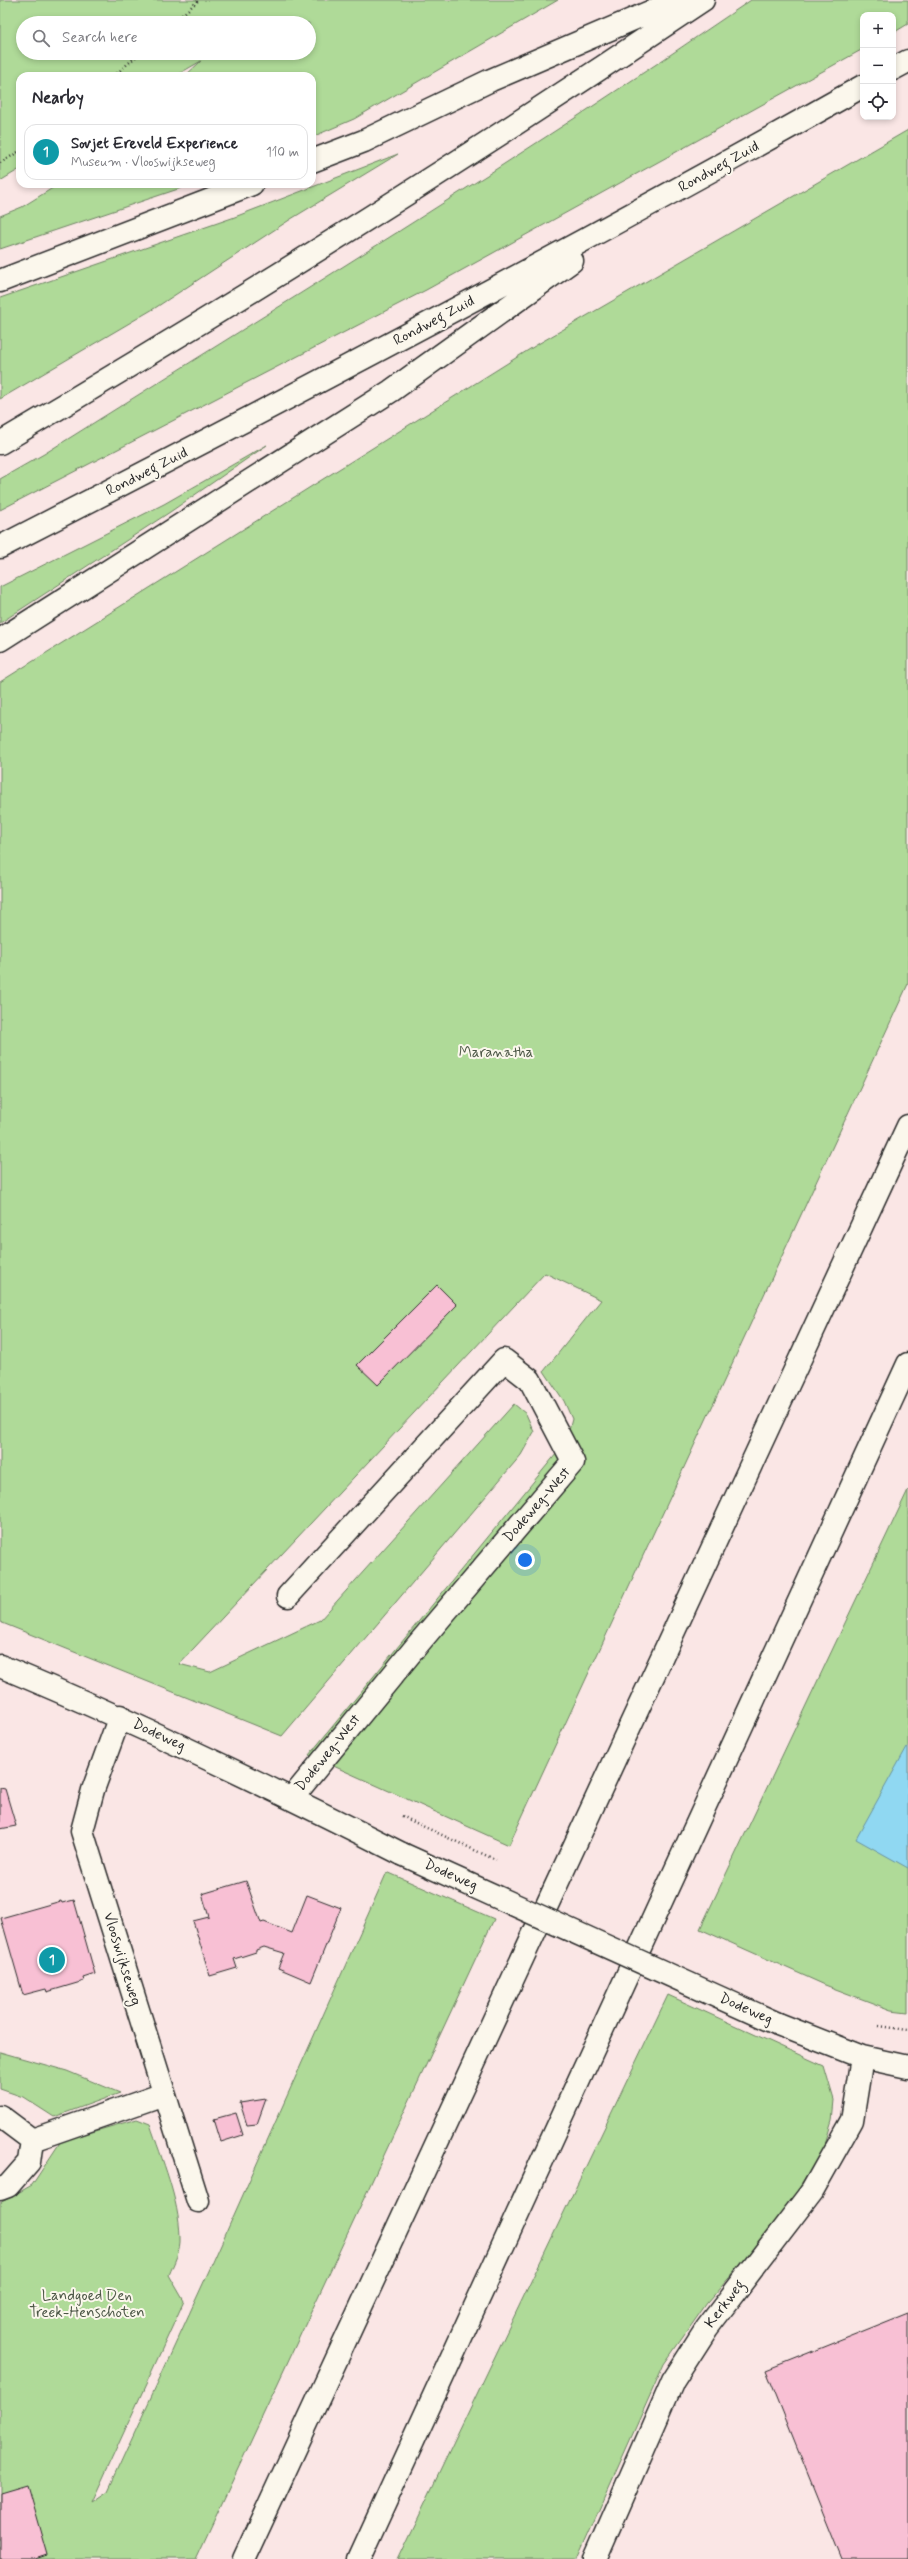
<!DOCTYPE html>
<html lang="en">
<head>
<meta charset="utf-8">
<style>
  :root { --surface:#fff; --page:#f2f2f3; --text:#2b2b33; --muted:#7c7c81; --line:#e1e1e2; --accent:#0b8043 }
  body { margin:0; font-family:Mynerve,sans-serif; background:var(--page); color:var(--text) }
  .controls { position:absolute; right:12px; top:12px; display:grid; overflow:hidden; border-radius:8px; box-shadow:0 2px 6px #0003 }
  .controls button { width:36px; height:36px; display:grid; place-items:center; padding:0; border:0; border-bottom:1px solid var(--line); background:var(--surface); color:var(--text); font:20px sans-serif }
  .you { position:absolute; left:525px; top:1560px; width:14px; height:14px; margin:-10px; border:3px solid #fff; border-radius:50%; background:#1a73e8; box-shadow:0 0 0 6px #1a73e833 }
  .badge { display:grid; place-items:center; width:26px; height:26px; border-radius:50%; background:var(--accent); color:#fff; font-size:13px; font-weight:700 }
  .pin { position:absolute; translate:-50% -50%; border:2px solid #fff; box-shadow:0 1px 4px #0006 }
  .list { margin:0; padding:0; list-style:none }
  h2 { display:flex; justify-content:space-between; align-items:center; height:52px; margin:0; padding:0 16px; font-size:17px }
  h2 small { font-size:13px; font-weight:400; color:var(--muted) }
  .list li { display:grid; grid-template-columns:26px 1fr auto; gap:12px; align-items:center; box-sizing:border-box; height:56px; margin:0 8px 8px; padding:0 8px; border:1px solid var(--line); border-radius:12px }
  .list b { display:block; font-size:15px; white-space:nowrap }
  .list p { margin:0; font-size:13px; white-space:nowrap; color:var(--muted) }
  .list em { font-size:13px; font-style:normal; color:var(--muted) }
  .icon { flex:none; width:22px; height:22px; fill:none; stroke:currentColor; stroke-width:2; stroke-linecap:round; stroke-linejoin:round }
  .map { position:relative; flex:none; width:908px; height:2559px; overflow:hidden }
  .search { position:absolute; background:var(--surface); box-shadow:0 2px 6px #0003; left:16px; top:16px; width:300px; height:44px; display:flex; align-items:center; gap:10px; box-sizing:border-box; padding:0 14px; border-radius:22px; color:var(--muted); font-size:15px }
  .panel { position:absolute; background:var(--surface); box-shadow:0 2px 6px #0003; left:16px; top:72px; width:300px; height:116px; border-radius:12px }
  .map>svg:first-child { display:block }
</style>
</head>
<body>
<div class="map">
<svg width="908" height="2559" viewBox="0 0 908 2559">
  <rect width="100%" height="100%" fill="#fae6e5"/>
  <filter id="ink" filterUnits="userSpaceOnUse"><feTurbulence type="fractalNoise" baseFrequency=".025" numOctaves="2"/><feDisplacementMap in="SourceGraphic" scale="8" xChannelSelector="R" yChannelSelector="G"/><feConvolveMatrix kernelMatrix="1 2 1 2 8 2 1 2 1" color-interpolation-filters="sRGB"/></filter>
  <g filter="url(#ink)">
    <path fill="#afda98" stroke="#6d8262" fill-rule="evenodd" d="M0 0H558L354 119 312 137V76H185L201 61 175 76H20V169L0 181ZM23 23H309V53H23Z
      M751 0H908V24L893 33V15H863V49L426 290 0 510V479L44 454C281 305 520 159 751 0Z
      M908 130V984L509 1845 309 1755 566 1442 572 1419 564 1401 544 1371 601 1300 545 1273 179 1664 210 1672 320 1620 514 1404 526 1414 534 1432 521 1455 282 1736 0 1622V682L538 344Z
      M398 154 291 219 155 308 0 399V298L232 218Z
      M59 184H193L0 249V216L22 207Z
      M267 445 170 512 0 623V587L164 504Z
      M908 1490V2012L891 2010 825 1985 700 1929Z
      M387 1872 494 1919 196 2559H0V2203L32 2185 61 2141 137 2119 150 2124C162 2160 179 2199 180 2237 181 2250 174 2263 169 2275L184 2301 92 2502 108 2491 213 2262Z
      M668 1995 824 2066 834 2100 832 2121 823 2150 778 2222 707 2303 664 2364 577 2559H398Z
      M0 2052 67 2071 120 2093 54 2117 23 2097 0 2089Z"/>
    <path fill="#90d8f2" stroke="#6893a2" d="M907 1747H908V1868L856 1839Z"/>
    <path fill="#f8c0d4" stroke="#2b2b2b" d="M437 1285 457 1305 378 1385 357 1365Z
      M0 1788 5 1789 16 1826 0 1829Z
      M246 1881 261 1923 264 1922 292 1933 307 1895 341 1908 311 1982 278 1968 284 1953 264 1947 256 1950V1952L234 1959 237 1968 210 1976 193 1921 209 1917 202 1894Z
      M74 1900 95 1974 83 1978 84 1981 47 1992 46 1989 23 1995 1 1918 61 1901 62 1903Z
      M266 2099 257 2124 247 2125 240 2103Z
      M236 2113 243 2135 221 2142 214 2119Z
      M908 2313V2559H842L766 2370Z
      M27 2485 47 2555 35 2559H0V2493Z"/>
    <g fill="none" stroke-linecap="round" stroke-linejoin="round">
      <g stroke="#2b2b2b" stroke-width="25">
        <path id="minor" d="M288 1596 504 1360 530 1380 573 1462 419 1643 292 1798
          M0 1666C137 1723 270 1787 402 1854
          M120 1716 93 1790 82 1831 198 2201
          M778 2024 862 2057 908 2067
          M0 2116 32 2140
          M32 2140 164 2094
          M0 2189 8 2186 29 2162 32 2140
          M595 2559 673 2381 707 2328 812 2191 852 2120 862 2057"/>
      </g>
      <g stroke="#2b2b2b" stroke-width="25">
        <path id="major" d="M893 69 908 61
          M312 161 364 141 491 80 678 0
          M0 281 252 184
          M0 443C239 302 473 155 703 0
          M0 547C291 398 579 246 863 86
          M0 640 391 391 572 261"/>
      </g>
      <g stroke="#2b2b2b" stroke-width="25">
        <path id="highway" d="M244 2559 908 1126
          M359 2559 908 1364"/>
      </g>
      <path stroke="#2b2b2b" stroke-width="2.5" stroke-dasharray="1 3" stroke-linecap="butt" d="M173 23 199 0
        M114 76 140 53
        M0 163 20 151
        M402 1816 416 1823
        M879 2026 908 2030"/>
      <use href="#minor" stroke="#fbf7ec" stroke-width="22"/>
      <use href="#major" stroke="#fbf7ec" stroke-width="22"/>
      <use href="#highway" stroke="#fbf7ec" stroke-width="22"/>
      <g stroke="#2b2b2b" stroke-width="25" stroke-linecap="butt">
        <path id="minor-bridge" d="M402 1854 778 2024"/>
      </g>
      <path stroke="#2b2b2b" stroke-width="2.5" stroke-dasharray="1 3" stroke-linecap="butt" d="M416 1823 496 1860"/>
      <use href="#minor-bridge" stroke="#fbf7ec" stroke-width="22"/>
    </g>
  </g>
  <g text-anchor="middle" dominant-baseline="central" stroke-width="4" stroke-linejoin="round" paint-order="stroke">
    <g font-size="15" fill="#2b2b2b" stroke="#fbf7ec">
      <text transform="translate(719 167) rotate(-29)">Rondweg Zuid</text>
      <text transform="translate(434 321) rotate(-28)">Rondweg Zuid</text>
      <text transform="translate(147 472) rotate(-27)">Rondweg Zuid</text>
      <text transform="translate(537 1505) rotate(-49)">Dodeweg-West</text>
      <text transform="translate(159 1735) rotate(25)">Dodeweg</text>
      <text transform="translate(328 1753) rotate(-51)">Dodeweg-West</text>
      <text transform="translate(451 1875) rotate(24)">Dodeweg</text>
      <text transform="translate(122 1959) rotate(73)">Vlooswijkseweg</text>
      <text transform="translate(746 2009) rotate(24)">Dodeweg</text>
      <text transform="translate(725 2304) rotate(-53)">Kerkweg</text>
    </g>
    <g font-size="15" fill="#4c5746" stroke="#fbf7ec">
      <text x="496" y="1053">Maranatha</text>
      <text x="87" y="2296">Landgoed Den<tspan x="87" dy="17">Treek-Henschoten</tspan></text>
    </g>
  </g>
</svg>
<div class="controls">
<button>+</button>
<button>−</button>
<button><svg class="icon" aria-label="locate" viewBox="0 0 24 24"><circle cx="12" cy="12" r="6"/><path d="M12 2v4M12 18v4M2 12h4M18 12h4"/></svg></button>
</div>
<div class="you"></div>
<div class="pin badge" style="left:52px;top:1960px;background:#0f9aa8">1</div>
<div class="search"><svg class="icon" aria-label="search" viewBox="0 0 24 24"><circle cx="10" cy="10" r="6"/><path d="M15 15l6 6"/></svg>Search here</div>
<section class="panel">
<h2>Nearby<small></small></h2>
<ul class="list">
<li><span class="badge" style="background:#0f9aa8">1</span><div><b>Sovjet Ereveld Experience</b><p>Museum · Vlooswijkseweg</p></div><em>110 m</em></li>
</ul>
</section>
</div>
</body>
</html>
